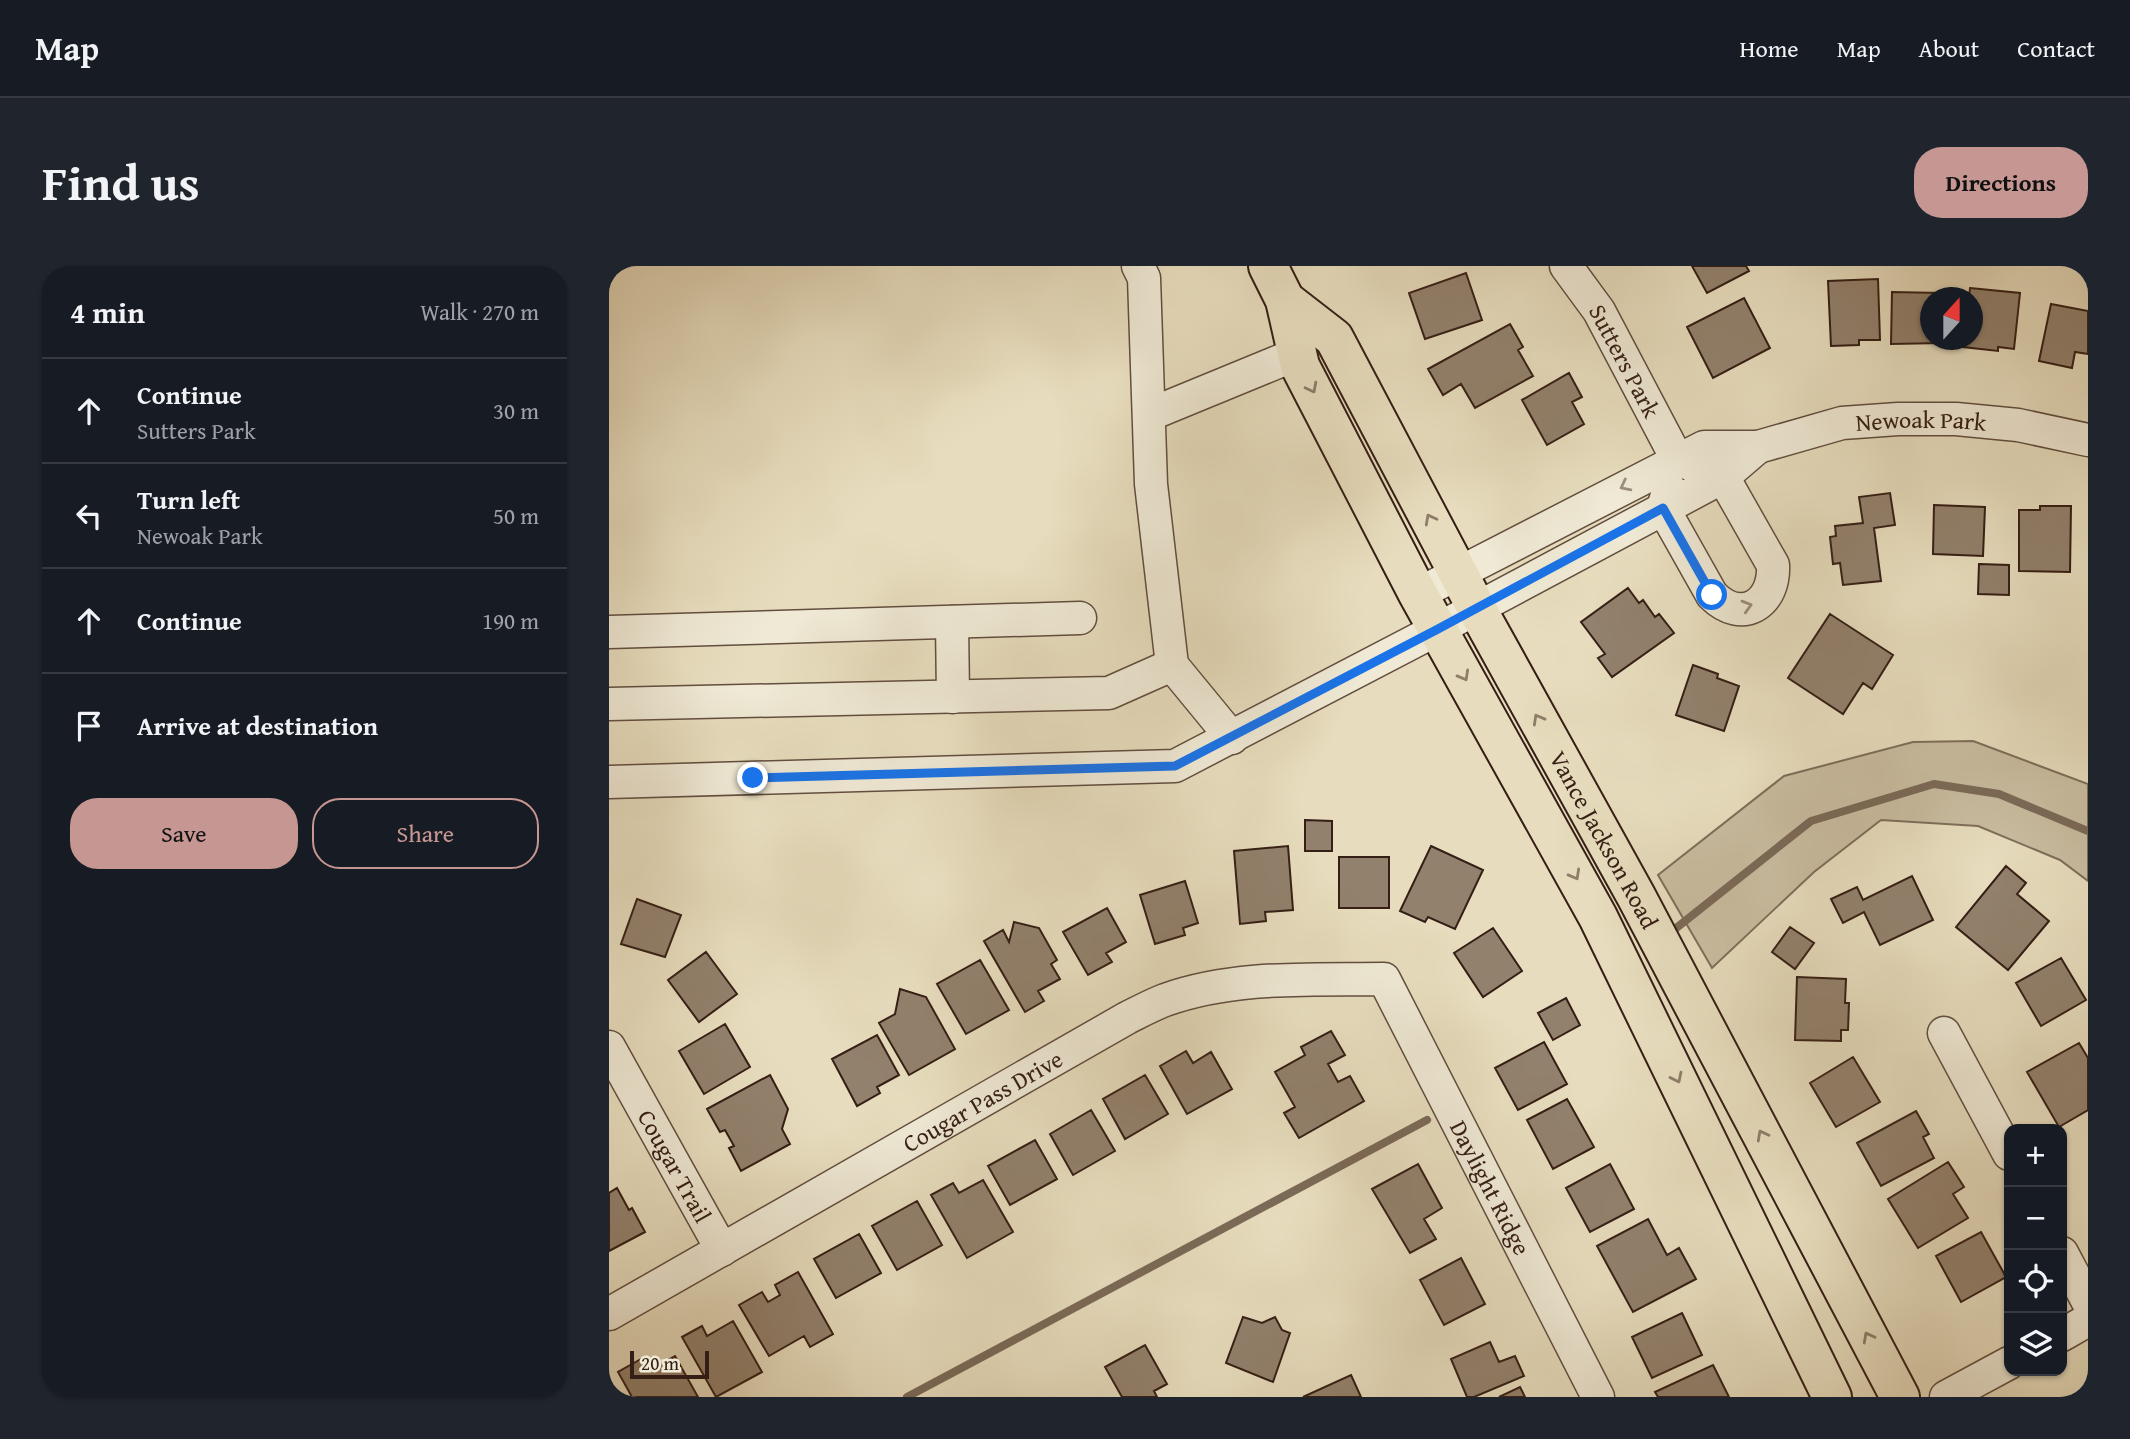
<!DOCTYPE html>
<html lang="en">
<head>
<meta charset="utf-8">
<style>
  :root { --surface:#171b24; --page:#20242c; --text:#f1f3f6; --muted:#9ea1a6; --line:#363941; --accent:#c59692 }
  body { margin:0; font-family:"Gentium Book Plus",serif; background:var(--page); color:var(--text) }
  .controls { position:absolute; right:21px; bottom:21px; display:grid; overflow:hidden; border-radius:14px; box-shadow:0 2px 5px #0004 }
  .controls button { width:63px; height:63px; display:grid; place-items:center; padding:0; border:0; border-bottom:2px solid var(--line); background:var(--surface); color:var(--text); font:35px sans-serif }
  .compass { position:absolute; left:1311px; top:21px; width:63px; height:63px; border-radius:50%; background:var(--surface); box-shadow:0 2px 5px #0004; rotate:21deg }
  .scale { position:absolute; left:21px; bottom:18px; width:79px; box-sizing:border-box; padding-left:7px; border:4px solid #351e15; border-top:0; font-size:19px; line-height:24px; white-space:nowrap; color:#351e15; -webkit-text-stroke:5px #efe9d5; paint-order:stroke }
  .stop { position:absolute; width:21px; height:21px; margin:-16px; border:5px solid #1a73e8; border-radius:50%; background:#fff }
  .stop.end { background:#1a73e8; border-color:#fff; box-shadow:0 2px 7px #0008 }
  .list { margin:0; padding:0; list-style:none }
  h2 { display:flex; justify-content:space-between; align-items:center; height:91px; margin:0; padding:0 28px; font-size:30px }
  h2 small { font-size:23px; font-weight:400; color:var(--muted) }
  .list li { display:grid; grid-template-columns:46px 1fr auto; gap:21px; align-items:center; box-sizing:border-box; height:105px; padding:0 28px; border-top:2px solid var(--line) }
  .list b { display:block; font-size:26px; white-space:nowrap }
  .list p { margin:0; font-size:23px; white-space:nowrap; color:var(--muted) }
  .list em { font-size:23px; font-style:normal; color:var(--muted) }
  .actions { display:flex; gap:14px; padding:21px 28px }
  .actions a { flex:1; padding:16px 0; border:2px solid var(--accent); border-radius:28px; text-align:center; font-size:24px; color:var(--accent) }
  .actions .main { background:var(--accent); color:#111 }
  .icon { flex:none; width:38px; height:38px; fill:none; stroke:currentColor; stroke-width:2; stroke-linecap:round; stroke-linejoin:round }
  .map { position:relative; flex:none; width:1479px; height:1131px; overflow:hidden; border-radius:28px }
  header { display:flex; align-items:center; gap:42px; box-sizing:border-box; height:98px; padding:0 35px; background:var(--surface); border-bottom:2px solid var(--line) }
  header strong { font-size:33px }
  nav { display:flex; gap:38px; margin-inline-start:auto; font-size:24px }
  .intro { display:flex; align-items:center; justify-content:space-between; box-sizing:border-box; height:168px; padding:0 42px }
  h1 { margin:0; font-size:49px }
  .button { padding:18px 32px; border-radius:28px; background:var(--accent); color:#111; font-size:24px; font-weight:700 }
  main { display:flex; gap:42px; padding:0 42px }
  aside { flex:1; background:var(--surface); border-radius:28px; box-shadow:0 2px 5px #0004 }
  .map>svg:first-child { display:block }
</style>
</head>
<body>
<header>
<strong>Map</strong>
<nav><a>Home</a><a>Map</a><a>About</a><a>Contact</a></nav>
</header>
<div class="intro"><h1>Find us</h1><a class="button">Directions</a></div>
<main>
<aside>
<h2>4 min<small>Walk · 270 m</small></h2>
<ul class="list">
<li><svg class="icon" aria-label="ahead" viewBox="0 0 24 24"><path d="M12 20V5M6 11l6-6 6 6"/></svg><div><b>Continue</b><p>Sutters Park</p></div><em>30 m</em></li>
<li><svg class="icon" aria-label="left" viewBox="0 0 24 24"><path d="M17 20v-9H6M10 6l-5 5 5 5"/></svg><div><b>Turn left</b><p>Newoak Park</p></div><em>50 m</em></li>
<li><svg class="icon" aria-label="ahead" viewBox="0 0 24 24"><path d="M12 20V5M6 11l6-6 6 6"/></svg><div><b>Continue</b></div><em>190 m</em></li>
<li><svg class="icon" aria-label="arrive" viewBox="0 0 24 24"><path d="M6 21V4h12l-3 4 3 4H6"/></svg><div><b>Arrive at destination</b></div></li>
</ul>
<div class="actions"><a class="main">Save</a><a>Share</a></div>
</aside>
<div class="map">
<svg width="1479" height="1131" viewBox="0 0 1479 1131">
  <rect width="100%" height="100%" fill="#e7ddbe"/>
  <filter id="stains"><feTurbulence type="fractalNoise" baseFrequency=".00286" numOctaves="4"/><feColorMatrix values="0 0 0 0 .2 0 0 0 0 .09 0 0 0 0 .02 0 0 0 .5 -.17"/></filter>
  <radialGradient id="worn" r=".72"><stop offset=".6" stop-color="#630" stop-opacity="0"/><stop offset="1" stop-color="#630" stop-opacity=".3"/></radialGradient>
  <path fill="#c9bda1" stroke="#7f6e5b" stroke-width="2" d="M1364 475 1479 518V615L1451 594 1369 560 1272 554 1205 606 1103 702 1049 609 1175 510 1304 476Z"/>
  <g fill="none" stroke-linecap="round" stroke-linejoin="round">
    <path stroke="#7b6a58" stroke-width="8" d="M1066 663 1202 555 1325 518 1390 528 1479 565
      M298 1131 818 854"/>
  </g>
  <path fill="#92816d" stroke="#351e15" stroke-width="2" d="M1083 0H1137L1140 5 1098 27Z
    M857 7 873 54 816 73 800 27Z
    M1269 13 1271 74H1250V79L1222 80 1219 15Z
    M1361 22 1411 27 1405 83 1389 81V85L1354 81 1355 74H1364V32H1360Z
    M1283 26 1333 27V32H1322V74H1333V77L1282 78Z
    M1135 32 1161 82 1104 112 1078 61Z
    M1442 38 1479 45V88L1466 86 1463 102 1430 95Z
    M901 58 914 81 909 84 924 110 866 142 852 118 834 129 819 103Z
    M960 107 973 131 963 136 975 158 938 179 913 134Z
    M1281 227 1286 259 1265 262 1272 315 1234 319 1231 297 1224 298 1221 271 1227 270 1226 260 1254 257 1250 231Z
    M1325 239 1376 241 1374 290 1324 288Z
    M1431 240H1462L1461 306 1410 305V244H1431Z
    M1370 298 1400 299V329L1369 328Z
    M1019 322 1030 337 1034 334 1046 351 1050 348 1065 367 1003 411 989 392 996 388 972 356Z
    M1221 348 1284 389 1263 423 1254 417 1234 448 1179 412Z
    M1084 399 1109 408 1108 412 1130 420 1115 465 1067 449Z
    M696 554 723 555V585H696Z
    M679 580 684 644 656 646 657 655 631 658 625 585Z
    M822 580 874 604 846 663 819 651 816 656 791 645Z
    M730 591H780V642H730Z
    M1397 600 1417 617 1408 628 1440 655 1399 704 1347 661Z
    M1303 610 1324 654 1271 679 1255 646 1234 657 1222 633 1248 621 1254 634Z
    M576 615 589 657 574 662 576 669 546 678 531 629Z
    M28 633 72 649 56 691 12 678Z
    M498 642 517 676 497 687 503 696 479 709 454 666Z
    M405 656 430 662 448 694 442 698 451 713 429 725 435 735 416 746 375 675 394 664 400 676Z
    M1181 661 1205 677 1186 703 1163 686Z
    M884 662 913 705 874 731 845 687Z
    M97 686 128 728 90 756 59 714Z
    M1452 692 1477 734 1432 760 1407 717Z
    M371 694 400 744 357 768 328 718Z
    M1188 711 1237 713 1236 737H1240L1239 764H1232V775L1186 774Z
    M291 723 317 731 346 783 300 809 270 757 286 748Z
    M957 732 971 759 944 774 929 747Z
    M116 758 141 801 95 828 70 785Z
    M722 765 736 789 719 798 729 816 741 810 755 835 690 872 675 847 686 841 666 806 696 789 692 781Z
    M268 769 290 809 268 821 271 827 248 840 223 793Z
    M935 776 958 818 909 844 886 802Z
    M1470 777 1479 792V844L1450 861 1418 806Z
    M577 785 584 797 602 786 623 823 578 848 551 800Z
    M1244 791 1271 836 1227 861 1201 817Z
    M161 809 179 843 173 863 181 878 132 905 120 882 125 880 116 864 111 866 98 843Z
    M536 809 559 848 516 873 494 833Z
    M958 833 985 881 944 903 918 854Z
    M482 844 506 885 464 909 441 868Z
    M1307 845 1320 868 1314 871 1325 892 1272 920 1248 877Z
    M426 874 448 913 401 939 379 900Z
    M1339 896 1355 921 1344 928 1359 952 1309 982 1279 933Z
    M809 898 833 942 815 953 827 973 801 987 763 923Z
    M1001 898 1025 943 981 966 957 922Z
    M374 914 404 966 358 992 322 929 344 917 350 927Z
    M8 922 20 944 23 942 36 966 0 985V927Z
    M308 935 333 979 288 1004 263 960Z
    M1039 953 1058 989 1070 982 1087 1013 1024 1046 988 980Z
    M1372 966 1397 1011 1352 1036 1327 990Z
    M250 968 272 1007 227 1032 205 993Z
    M852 992 876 1038 835 1059 811 1014Z
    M189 1006 224 1068 201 1081 195 1070 160 1090 130 1039 153 1026 159 1036 171 1029 166 1019Z
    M1073 1047 1093 1089 1043 1112 1023 1071Z
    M634 1051 653 1057 666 1051 673 1064 681 1067 664 1116 617 1097Z
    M124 1055 153 1106 107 1131 73 1071 93 1060 98 1070Z
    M881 1076 890 1096 906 1090 915 1110 865 1131H858L842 1093Z
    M536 1079 558 1118 545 1125 548 1131H513L496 1101Z
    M66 1090 89 1131H23L9 1106 32 1093 39 1105Z
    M1104 1099 1120 1131H1049L1046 1126Z
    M742 1109 752 1131H694Z
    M4 1121 10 1131H0V1123Z
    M911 1121 916 1131H890Z"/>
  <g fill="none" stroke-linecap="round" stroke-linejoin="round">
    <g stroke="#624e3f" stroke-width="35">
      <g id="minor">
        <path d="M529 0 535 12 542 218 563 399"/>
        <path id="s1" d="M957 0 990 45 1068 193 1114 211 1164 299C1166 338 1133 359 1103 329L1054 242 1060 222"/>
        <path d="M542 148 688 88"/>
        <path id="s2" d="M809 328 1095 181H1149L1233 157 1289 153H1347L1409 159 1479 174"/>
        <path d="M343 356 344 431"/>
        <path d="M0 366 471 352"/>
        <path d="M0 438 500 427 563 399 623 472"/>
        <path d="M0 516 566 500 829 363 1114 211 1149 181"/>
        <path d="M1335 767 1400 888"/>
        <path id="s3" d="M0 781 113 984"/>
        <path d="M1453 987 1479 1036"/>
        <path id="s4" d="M0 1048 518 752C530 746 543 739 556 734 626 709 702 714 775 713L989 1131"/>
        <path d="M1453 1069 1479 1054"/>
        <path d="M1337 1131 1400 1097"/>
      </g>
    </g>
    <g stroke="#351e15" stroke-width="42">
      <g id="major">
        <path d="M659 0 676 34 691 100 809 328 989 651 1223 1131"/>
        <path id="s5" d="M676 34 725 72 868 343 1027 630 1291 1131"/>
      </g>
    </g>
    <use href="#minor" stroke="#efe9d5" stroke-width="32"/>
    <use href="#major" stroke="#e7ddbe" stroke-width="38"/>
  </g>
  <defs><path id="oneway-chevron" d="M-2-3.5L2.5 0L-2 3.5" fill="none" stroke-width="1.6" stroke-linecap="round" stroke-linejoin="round" transform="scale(1.75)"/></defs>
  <g stroke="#8e7e6a">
    <use href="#oneway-chevron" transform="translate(703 122) rotate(63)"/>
    <use href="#oneway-chevron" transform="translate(821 253) rotate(-118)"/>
    <use href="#oneway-chevron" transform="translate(855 410) rotate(61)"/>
    <use href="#oneway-chevron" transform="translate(929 453) rotate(-119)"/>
    <use href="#oneway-chevron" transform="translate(966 609) rotate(61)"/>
    <use href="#oneway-chevron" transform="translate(1068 812) rotate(64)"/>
    <use href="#oneway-chevron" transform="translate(1153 869) rotate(-118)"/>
    <use href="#oneway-chevron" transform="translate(1259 1071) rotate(-118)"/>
  </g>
  <g stroke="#9b8e7f">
    <use href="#oneway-chevron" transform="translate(1016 220) rotate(153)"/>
    <use href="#oneway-chevron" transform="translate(1138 340) rotate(-16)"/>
  </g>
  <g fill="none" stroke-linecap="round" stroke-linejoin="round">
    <path stroke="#1a73e8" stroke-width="9" d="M144 512 566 500 829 363 1054 242 1103 329"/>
  </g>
  <g text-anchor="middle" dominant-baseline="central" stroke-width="6" stroke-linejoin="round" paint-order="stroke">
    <g font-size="24" fill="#351e15" stroke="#efe9d5">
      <text stroke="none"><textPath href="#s1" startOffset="112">Sutters Park</textPath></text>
      <text stroke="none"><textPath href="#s2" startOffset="542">Newoak Park</textPath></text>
      <text stroke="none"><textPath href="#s5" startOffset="632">Vance Jackson Road</textPath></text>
      <text stroke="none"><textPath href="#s4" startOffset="430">Cougar Pass Drive</textPath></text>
      <text stroke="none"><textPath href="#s3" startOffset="136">Cougar Trail</textPath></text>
      <text stroke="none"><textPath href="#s4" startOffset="1094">Daylight Ridge</textPath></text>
    </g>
  </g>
  <rect width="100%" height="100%" filter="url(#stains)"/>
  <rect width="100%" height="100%" fill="url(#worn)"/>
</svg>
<div class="controls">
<button>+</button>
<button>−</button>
<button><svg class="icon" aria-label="locate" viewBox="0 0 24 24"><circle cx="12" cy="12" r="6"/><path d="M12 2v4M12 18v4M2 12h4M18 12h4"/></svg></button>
<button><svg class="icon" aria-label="layers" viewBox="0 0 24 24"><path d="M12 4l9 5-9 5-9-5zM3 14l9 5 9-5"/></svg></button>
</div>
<svg class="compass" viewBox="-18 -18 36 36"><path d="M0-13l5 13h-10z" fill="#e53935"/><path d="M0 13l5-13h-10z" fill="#9ea1a6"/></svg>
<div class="scale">20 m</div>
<div class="stop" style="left:1103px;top:329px"></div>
<div class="stop end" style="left:144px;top:512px"></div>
</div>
</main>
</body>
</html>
